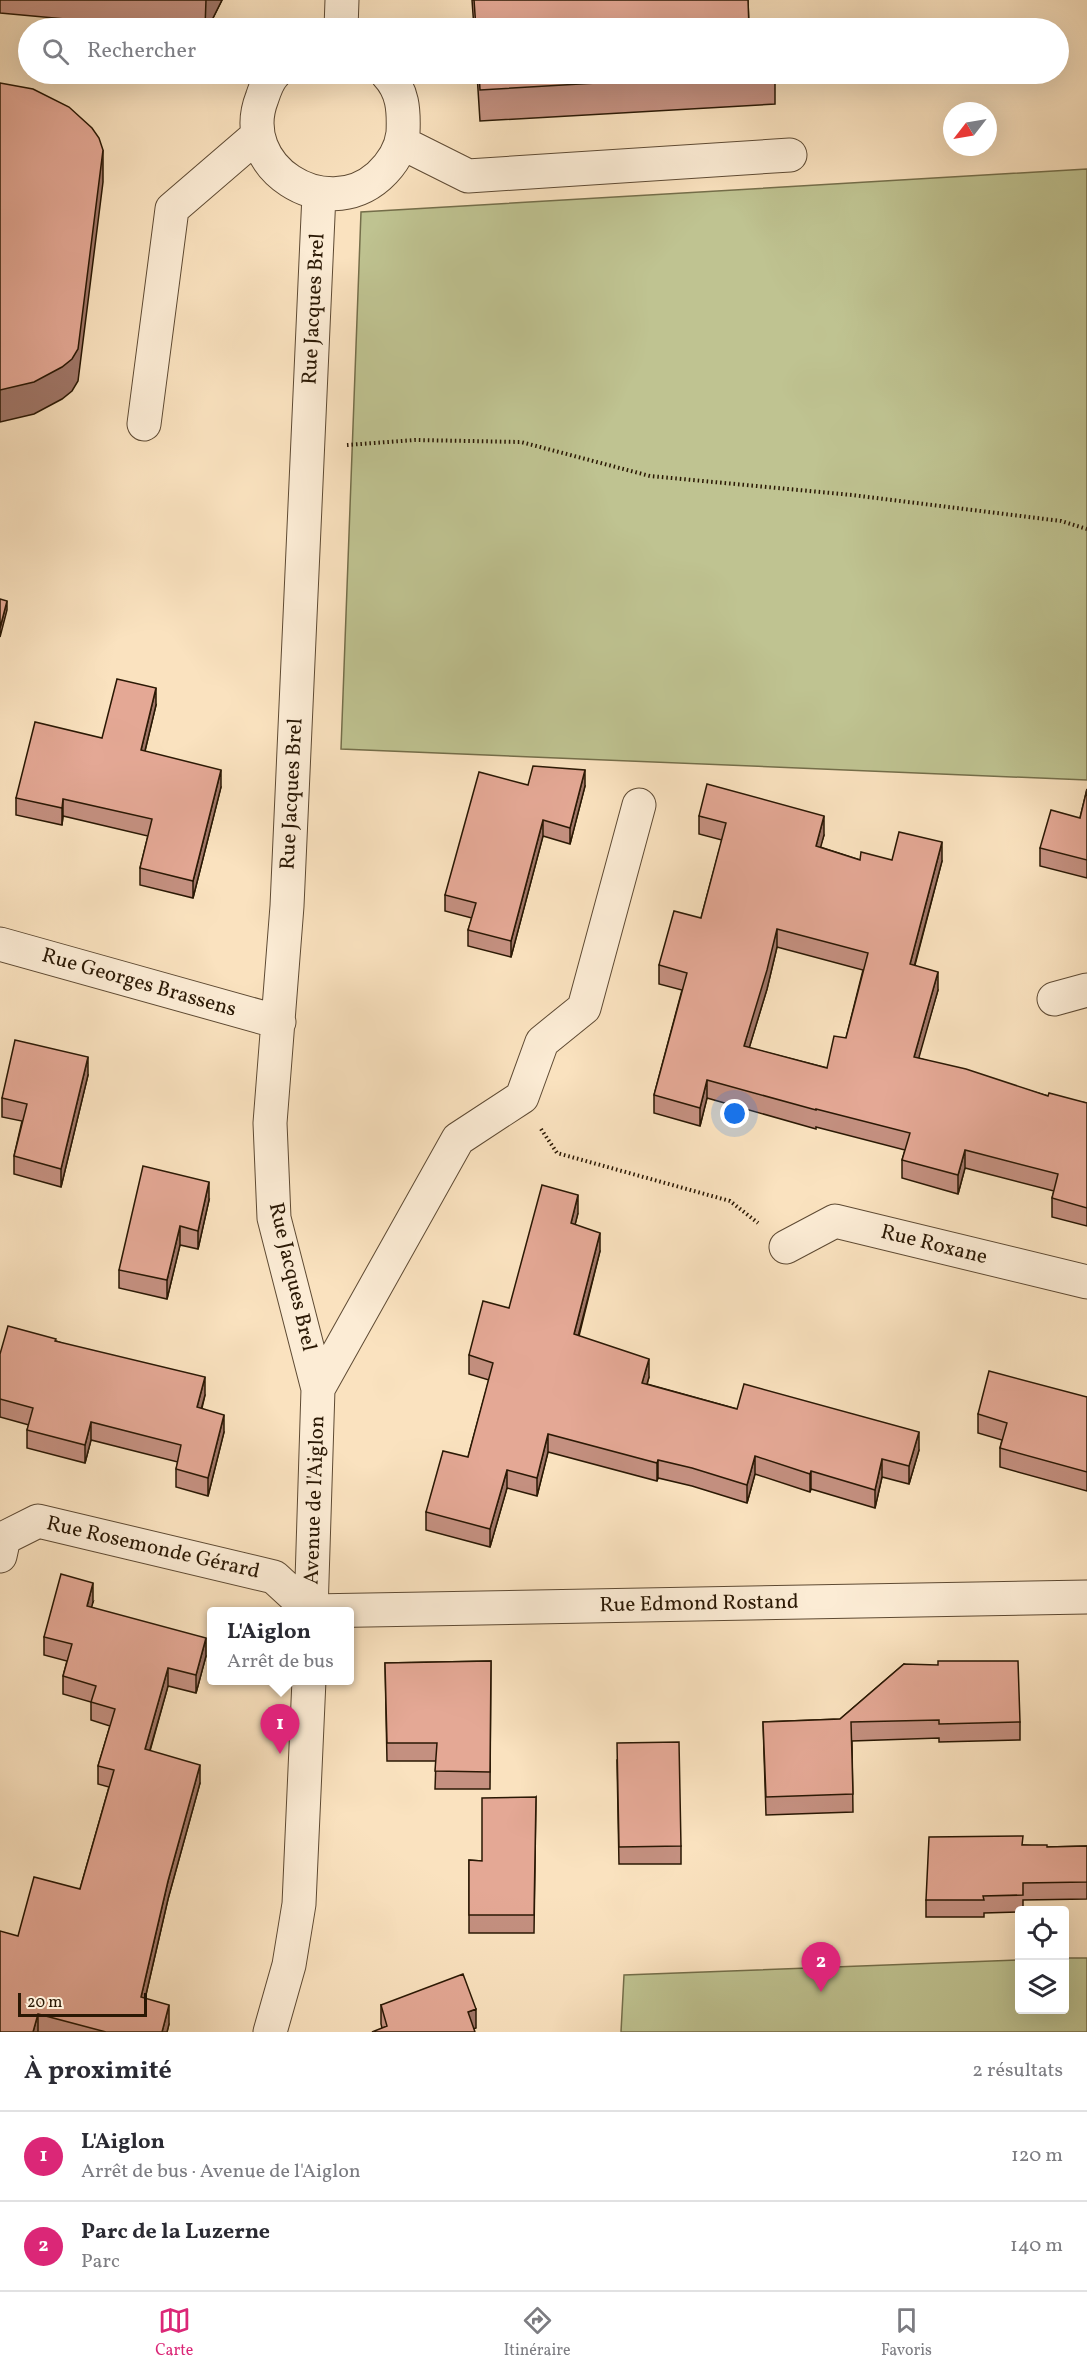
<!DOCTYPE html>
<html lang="fr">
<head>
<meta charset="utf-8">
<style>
  :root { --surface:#fff; --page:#f2f2f3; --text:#2b2b33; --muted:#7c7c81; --line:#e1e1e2; --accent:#db2777 }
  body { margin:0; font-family:Vollkorn,serif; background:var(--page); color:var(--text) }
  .controls { position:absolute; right:18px; bottom:18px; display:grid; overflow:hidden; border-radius:6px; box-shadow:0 6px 24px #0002 }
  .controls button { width:54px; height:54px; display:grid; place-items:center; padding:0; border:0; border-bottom:2px solid var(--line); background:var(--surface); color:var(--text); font:30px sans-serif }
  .compass { position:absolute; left:943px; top:102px; width:54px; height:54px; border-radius:50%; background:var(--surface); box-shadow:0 6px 24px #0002; rotate:239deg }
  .scale { position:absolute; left:18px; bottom:15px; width:129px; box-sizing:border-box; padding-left:6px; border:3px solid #2a1804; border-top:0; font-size:16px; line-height:21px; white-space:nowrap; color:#2a1804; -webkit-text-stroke:4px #fcecd5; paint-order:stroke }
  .you { position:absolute; left:735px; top:1114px; width:21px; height:21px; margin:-15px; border:4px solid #fff; border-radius:50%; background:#1a73e8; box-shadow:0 0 0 9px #1a73e833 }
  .badge { display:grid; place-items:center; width:39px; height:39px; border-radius:50%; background:var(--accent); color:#fff; font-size:20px; font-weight:700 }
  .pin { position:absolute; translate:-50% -50px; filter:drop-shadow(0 2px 3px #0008) }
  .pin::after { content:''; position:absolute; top:32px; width:21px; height:18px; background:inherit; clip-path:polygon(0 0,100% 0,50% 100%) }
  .popup { position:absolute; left:207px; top:1607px; width:147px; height:78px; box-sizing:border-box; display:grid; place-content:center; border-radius:6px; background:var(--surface); filter:drop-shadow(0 2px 4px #0005); font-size:20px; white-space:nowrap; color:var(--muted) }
  .popup b { font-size:22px; color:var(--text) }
  .popup::after { content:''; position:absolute; left:50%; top:100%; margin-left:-12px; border:12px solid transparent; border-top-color:var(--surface) }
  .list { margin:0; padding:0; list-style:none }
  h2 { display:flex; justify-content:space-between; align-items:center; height:78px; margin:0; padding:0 24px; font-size:26px }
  h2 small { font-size:20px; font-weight:400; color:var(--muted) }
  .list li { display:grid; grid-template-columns:39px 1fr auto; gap:18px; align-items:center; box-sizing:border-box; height:90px; padding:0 24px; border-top:2px solid var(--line) }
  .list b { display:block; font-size:22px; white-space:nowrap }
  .list p { margin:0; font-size:20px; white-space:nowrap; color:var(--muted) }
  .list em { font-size:20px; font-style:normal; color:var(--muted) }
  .icon { flex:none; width:33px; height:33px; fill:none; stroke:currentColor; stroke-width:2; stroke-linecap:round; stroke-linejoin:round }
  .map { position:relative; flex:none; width:1087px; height:2032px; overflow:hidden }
  .search { position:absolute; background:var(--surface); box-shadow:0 6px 24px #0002; left:18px; right:18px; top:18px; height:66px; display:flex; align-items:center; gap:15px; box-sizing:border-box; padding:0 21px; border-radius:33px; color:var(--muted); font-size:22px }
  .sheet { height:258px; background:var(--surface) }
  nav { display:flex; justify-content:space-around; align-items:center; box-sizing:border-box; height:84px; border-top:2px solid var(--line); background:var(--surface); font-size:16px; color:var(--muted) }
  nav a { display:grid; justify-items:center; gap:3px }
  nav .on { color:var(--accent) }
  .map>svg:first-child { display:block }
</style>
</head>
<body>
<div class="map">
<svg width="1087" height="2032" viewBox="0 0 1087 2032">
  <rect width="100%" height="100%" fill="#fae2bf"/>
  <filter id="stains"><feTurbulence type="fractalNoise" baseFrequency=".00333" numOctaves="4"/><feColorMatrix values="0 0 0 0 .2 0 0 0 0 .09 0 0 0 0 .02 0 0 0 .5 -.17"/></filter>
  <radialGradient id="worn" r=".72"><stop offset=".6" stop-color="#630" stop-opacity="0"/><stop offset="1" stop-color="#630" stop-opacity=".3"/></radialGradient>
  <path fill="#bfc391" stroke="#746e4a" stroke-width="1.5" d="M1087 169V780L341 749 361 212Z
    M1065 1958H1087V2032H621L624 1975 1019 1960 1020 2010H1064Z"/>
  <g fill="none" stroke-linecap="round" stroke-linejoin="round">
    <g stroke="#5e4a33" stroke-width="35">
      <path id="minor" d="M341 28 342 0
        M274 74C268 80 265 89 262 98 235 167 325 224 379 176 392 164 401 150 403 133 404 110 403 91 387 74
        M402 143 468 176 790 155
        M144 424 172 209 258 135
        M0 944 279 1022
        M1054 999 1087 990
        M786 1247 835 1221 1087 1282
        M318 1389 458 1139 522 1097 542 1042 584 1008 639 805
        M0 1556 4 1538 38 1521 274 1577 311 1611
        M311 1611 1087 1597
        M311 1612 318 1389 274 1218 270 1123 287 906 319 194
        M270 2032 289 1965 299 1904 309 1680"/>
    </g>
    <path stroke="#2a1804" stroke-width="4" stroke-dasharray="1.5 3" stroke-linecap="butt" d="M347 445 415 440 521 442 650 476 852 495 1061 521 1087 529
      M541 1129 557 1153 730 1201 758 1223"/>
    <use href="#minor" stroke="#fcecd5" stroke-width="33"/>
  </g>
  <path fill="#c49080" stroke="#2a1804" stroke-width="1.5" fill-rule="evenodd" d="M0 0H222L208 28H163L0 13Z
    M472 0H748L749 28H474Z
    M477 74H775V104L480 121Z
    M156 705 145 751 221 787 193 898 140 885V868L148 836 63 816 62 825 16 815V798L102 738Z
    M528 785 585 786 570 844 543 836 511 957 468 946V930L472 918 445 911V895Z
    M1087 789V878L1040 866V848L1080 818Z
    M699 816 824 835 820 847 860 860 942 861 915 965 938 990 918 1058 1048 1096 1087 1103V1226L1052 1217V1198L1054 1191 965 1168 958 1194 902 1178V1160L905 1150 816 1127V1129L707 1098 700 1126 654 1113V1095L682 990 659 984V965L701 918 722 840 699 834ZM777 947 863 970 846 1038 827 1068 749 1048 767 989Z
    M88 1075 61 1187 14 1174V1156L22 1121 2 1117V1098Z
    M209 1200 198 1249 180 1245 167 1299 119 1288V1270Z
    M578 1213 575 1224 600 1251 579 1336 649 1377 647 1384 737 1409 919 1450 909 1484 882 1477 875 1508 811 1489 810 1492 755 1474 747 1503 692 1486 658 1478 657 1481 548 1452 537 1496 507 1488 490 1547 426 1530V1512L468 1457 489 1380 469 1374V1355L509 1308Z
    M56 1341 205 1395 202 1408 224 1432 208 1496 176 1487V1469L178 1462 91 1440 85 1463 27 1448V1430L29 1425 0 1417V1354Z
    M1087 1397V1491L1000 1467V1448L1002 1440 978 1433V1414Z
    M93 1602 91 1607 206 1656 196 1693 168 1686 150 1751 200 1783 168 1899 145 1999 169 2024 167 2032H0L18 1936 80 1889 109 1787 98 1784V1766L110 1726 91 1720V1702L63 1694V1676L67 1661 44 1655V1637Z
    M491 1661 490 1789H435L436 1761H387L385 1663Z
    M904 1664 1020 1722V1740L939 1742V1738L852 1741 853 1812 766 1815 763 1722 840 1719Z
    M617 1761 681 1846V1864H619Z
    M536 1797 534 1933H469V1860L482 1861Z
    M1023 1845 1047 1847 1087 1846V1899L1023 1900V1911H1020V1912L984 1913V1917H926V1900Z
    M381 2005 476 2028H382L381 2024Z"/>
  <path fill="#a07668" stroke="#2a1804" stroke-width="1.5" d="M206 0H222L208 28H205Z
    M103 150V182L78 381 72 391 62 399 34 414 0 422V390Z
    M7 601V610L0 637V628Z
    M156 688V705L141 767V750Z
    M221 770V787L193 898V881Z
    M585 770V786L570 844V828Z
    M63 799V816L62 825V808Z
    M824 816V835L816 864V846Z
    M543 820V836L511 957V941Z
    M942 842V861L910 982V964Z
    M777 929V947L767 989 744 1065V1046Z
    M938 972V990L914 1075V1057Z
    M88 1057V1075L61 1187V1169Z
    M707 1080V1098L700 1126V1108Z
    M965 1150V1168L958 1194V1175Z
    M209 1182V1200L198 1249V1231Z
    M578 1195V1213L571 1241V1223Z
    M180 1226V1245L167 1299V1280Z
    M600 1233V1251L574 1352V1334Z
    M649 1359V1377L642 1401V1383Z
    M205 1377V1395L197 1424V1407Z
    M224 1415V1432L208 1496V1478Z
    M91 1422V1440L85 1463V1445Z
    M919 1432V1450L909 1484V1466Z
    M548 1434V1452L537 1496V1478Z
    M755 1456V1474L747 1503V1485Z
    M882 1459V1477L875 1508V1490Z
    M658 1460V1478L657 1481V1463Z
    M507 1470V1488L490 1547V1529Z
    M811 1471V1489L810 1492V1474Z
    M93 1583V1602L87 1624V1606Z
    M206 1638V1656L196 1693V1675Z
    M168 1668V1686L145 1767V1749Z
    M200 1765V1783L168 1899 141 2016V1997L168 1881Z
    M169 2005V2024L167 2032H162Z
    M476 2009V2028L468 2031V2012Z
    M38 2014V2032H33Z"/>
  <path fill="#e4a895" stroke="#2a1804" stroke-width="1.5" fill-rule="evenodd" d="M474 0H748L749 28H476Z
    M479 74H750L480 90Z
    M0 83 33 89 69 107 92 128 99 138 103 150 78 349 72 359 62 367 34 382 0 390Z
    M0 599 7 601 0 628Z
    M117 679 156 688 141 750 221 770 193 881 140 868 152 819 63 799 62 808 16 798 35 722 102 738Z
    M533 766 585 770 570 828 543 820 511 941 468 930 476 903 445 895 479 772 528 785Z
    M707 784 824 816 816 846 860 860 861 852 892 860 899 832 942 842 910 964 938 972 914 1057 966 1069 1048 1096 1049 1093 1087 1103V1208L1052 1198 1058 1174 965 1150 958 1175 902 1160 910 1133 816 1109V1110L707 1080 700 1108 654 1095 687 973 659 965 674 911 701 918 726 823 699 816ZM777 929 868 953 846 1038 834 1036 827 1068 744 1046 767 970Z
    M1087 789V860L1040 848 1051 810 1080 818Z
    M15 1040 88 1057 61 1169 14 1156 27 1104 2 1098Z
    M143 1166 209 1182 198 1231 180 1226 167 1280 119 1270Z
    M542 1185 578 1195 571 1223 600 1233 574 1334 649 1359 642 1383 737 1409 744 1384 919 1432 909 1466 882 1459 875 1490 811 1471 810 1474 755 1456 747 1485 692 1468 658 1460 657 1463 548 1434 537 1478 507 1470 490 1529 426 1512 443 1451 468 1457 493 1363 469 1355 483 1301 509 1308Z
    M8 1326 56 1339 55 1341 205 1377 197 1407 224 1415 208 1478 176 1469 181 1445 91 1422 85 1445 27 1430 33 1408 0 1399V1354Z
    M989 1371 1087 1397V1472L1000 1448 1007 1423 978 1414Z
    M61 1574 93 1583 87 1606 206 1638 196 1675 168 1668 145 1749 200 1765 168 1881 141 1997 169 2005 162 2032H106L38 2014 33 2032H0V1931L18 1936 34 1877 80 1889 114 1770 98 1766 115 1709 91 1702 96 1686 63 1676 72 1644 44 1637Z
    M491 1661 490 1772 435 1771 437 1743H387L385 1663Z
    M938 1661H1018L1020 1722 939 1724V1720L851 1722 853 1794 766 1797 763 1722 840 1719 904 1664 938 1665Z
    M679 1742 681 1846 619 1847 617 1743Z
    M536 1797 534 1915H469V1860L482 1861V1798Z
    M1023 1836 1022 1845H1047V1847L1087 1846V1882L1023 1883V1895L983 1896 984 1900H926L929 1837Z
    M463 1974 476 2009 468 2012 475 2032H372L387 2026 381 2005Z"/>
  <g text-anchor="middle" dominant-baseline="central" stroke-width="4.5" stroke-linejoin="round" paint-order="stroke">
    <g font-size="21" fill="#2a1804" stroke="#fcecd5">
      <text transform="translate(314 309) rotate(-87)">Rue Jacques Brel</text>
      <text transform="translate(292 794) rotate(-87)">Rue Jacques Brel</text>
      <text transform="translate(139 983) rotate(16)">Rue Georges Brassens</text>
      <text transform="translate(934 1245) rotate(14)">Rue Roxane</text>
      <text transform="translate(292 1277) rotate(77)">Rue Jacques Brel</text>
      <text transform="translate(315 1500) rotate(-88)">Avenue de l'Aiglon</text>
      <text transform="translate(153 1548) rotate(13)">Rue Rosemonde Gérard</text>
      <text transform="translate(699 1604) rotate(-1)">Rue Edmond Rostand</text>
    </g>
  </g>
  <rect width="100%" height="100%" filter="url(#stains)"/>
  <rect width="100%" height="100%" fill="url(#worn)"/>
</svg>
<div class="controls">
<button><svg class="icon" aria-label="locate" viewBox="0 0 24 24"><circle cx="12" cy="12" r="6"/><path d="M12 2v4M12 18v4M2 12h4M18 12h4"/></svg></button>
<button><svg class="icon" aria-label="layers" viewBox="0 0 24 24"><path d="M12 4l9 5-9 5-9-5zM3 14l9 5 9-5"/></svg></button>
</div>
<svg class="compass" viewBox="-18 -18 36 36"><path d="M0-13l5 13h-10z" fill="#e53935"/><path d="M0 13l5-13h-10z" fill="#7c7c81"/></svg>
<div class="scale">20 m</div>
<div class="you"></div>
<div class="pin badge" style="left:280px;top:1754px">1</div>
<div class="popup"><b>L'Aiglon</b>Arrêt de bus</div>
<div class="pin badge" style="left:821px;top:1992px">2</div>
<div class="search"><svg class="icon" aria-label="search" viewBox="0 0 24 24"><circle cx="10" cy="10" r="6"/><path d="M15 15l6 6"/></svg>Rechercher</div>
</div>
<section class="sheet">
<h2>À proximité<small>2 résultats</small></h2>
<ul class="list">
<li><span class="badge">1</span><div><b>L'Aiglon</b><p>Arrêt de bus · Avenue de l'Aiglon</p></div><em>120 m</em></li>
<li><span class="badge">2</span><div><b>Parc de la Luzerne</b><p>Parc</p></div><em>140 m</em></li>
</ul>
</section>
<nav>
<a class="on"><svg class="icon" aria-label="map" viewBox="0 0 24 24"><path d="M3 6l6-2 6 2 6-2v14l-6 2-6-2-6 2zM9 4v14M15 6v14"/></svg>Carte</a>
<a><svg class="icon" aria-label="directions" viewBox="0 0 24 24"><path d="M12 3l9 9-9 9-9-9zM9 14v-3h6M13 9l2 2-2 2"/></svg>Itinéraire</a>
<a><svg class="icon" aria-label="saved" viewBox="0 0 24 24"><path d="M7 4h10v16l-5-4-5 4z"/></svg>Favoris</a>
</nav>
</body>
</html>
